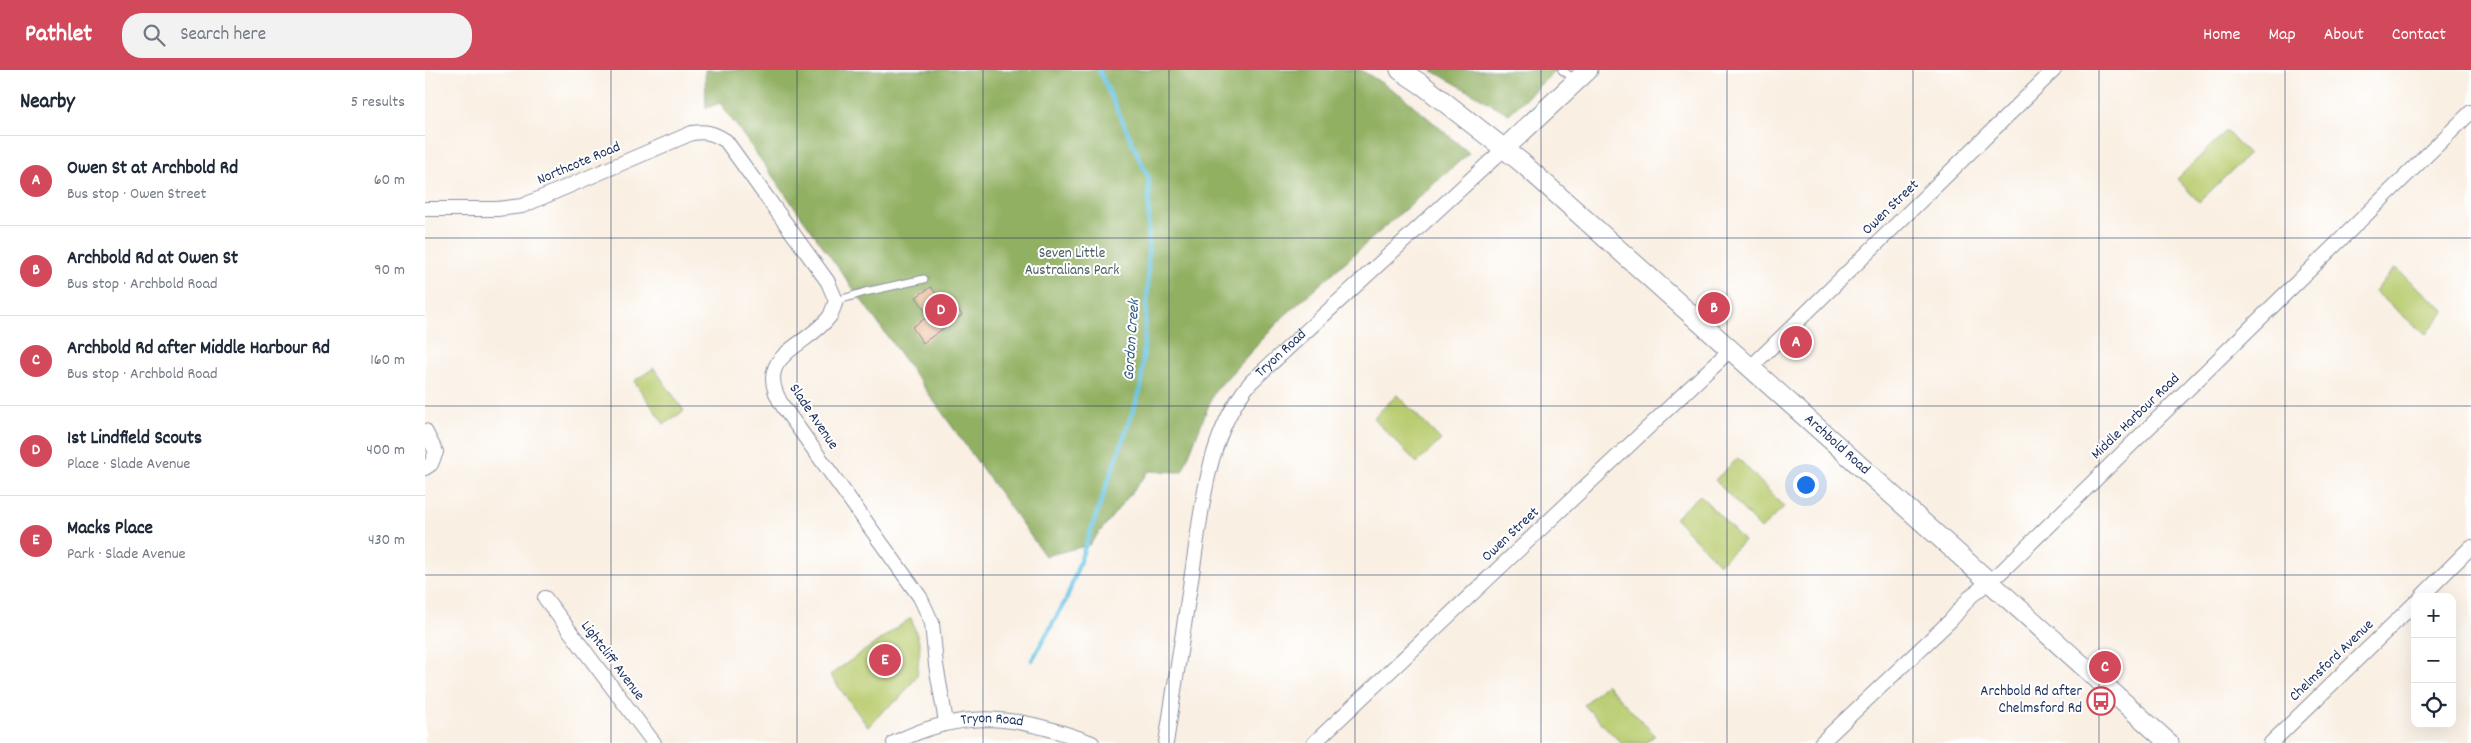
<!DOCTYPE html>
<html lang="en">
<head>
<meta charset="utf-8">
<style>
  :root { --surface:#fff; --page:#f2f2f3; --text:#1f2937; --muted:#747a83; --line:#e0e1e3; --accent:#d1495b }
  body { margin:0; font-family:Dekko,sans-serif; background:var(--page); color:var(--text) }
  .controls { position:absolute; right:15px; bottom:15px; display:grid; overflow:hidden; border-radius:10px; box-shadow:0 5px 20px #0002 }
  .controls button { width:45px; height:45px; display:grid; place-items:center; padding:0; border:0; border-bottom:1px solid var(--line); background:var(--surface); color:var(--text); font:25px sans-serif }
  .you { position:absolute; left:1380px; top:414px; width:18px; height:18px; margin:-12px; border:4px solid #fff; border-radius:50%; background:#1a73e8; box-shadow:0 0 0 8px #1a73e833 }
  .badge { display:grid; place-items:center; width:32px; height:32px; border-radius:50%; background:var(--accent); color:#fff; font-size:16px; font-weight:700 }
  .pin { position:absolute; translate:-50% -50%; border:2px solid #fff; box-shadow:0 1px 5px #0006 }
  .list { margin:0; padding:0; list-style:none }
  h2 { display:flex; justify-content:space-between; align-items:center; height:65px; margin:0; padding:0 20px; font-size:21px }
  h2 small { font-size:16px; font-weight:400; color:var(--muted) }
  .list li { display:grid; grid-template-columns:32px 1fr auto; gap:15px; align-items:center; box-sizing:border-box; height:90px; padding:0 20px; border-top:1px solid var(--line) }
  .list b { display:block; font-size:19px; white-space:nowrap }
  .list p { margin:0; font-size:16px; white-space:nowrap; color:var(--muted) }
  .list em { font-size:16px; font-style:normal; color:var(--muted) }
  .icon { flex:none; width:28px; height:28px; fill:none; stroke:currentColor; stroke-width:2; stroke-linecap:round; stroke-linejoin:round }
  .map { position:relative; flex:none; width:2046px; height:673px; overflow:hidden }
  header { display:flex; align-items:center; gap:30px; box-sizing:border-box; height:70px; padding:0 25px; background:var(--accent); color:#fff }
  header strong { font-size:24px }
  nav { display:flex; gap:28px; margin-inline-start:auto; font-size:18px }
  .search { width:350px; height:45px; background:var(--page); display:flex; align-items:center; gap:12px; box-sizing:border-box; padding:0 18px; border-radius:20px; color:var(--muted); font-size:19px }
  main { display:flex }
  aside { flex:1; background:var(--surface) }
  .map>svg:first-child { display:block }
</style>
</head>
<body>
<header>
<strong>Pathlet</strong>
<div class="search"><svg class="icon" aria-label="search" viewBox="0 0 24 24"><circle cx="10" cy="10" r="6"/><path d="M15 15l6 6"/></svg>Search here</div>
<nav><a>Home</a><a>Map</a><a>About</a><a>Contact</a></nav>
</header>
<main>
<aside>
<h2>Nearby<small>5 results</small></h2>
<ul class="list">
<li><span class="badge">A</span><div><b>Owen St at Archbold Rd</b><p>Bus stop · Owen Street</p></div><em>60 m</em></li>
<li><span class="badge">B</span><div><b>Archbold Rd at Owen St</b><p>Bus stop · Archbold Road</p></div><em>90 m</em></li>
<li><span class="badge">C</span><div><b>Archbold Rd after Middle Harbour Rd</b><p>Bus stop · Archbold Road</p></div><em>160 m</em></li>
<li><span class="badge">D</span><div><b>1st Lindfield Scouts</b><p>Place · Slade Avenue</p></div><em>400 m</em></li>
<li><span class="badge">E</span><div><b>Macks Place</b><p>Park · Slade Avenue</p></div><em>430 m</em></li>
</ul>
</aside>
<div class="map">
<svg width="2046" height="673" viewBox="0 0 2046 673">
  <rect width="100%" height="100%" fill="#fff"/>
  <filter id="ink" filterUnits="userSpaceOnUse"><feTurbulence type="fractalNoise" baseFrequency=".02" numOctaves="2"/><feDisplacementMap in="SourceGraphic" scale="10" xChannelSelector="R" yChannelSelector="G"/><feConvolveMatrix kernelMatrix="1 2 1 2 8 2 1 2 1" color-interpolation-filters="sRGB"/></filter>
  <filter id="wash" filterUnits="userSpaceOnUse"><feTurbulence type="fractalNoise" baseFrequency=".0096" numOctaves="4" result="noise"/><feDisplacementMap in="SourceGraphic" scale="20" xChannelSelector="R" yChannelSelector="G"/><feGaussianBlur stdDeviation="1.12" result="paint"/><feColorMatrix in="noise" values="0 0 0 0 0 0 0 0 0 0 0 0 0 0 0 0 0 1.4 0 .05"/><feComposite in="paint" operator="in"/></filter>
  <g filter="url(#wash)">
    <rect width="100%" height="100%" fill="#f9efe2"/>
    <path fill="#b9cc70" stroke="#6a7e67" d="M1801 61 1824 84 1774 132 1752 109Z
      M1970 198 2020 241 2000 265 1950 221Z
      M229 298 259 341 239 354 209 311Z
      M972 325 1016 370 992 393 948 348Z
      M1313 388 1359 437 1336 459 1290 410Z
      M1275 425 1319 471 1294 494 1250 448Z
      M486 548 495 575 492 606 474 629 459 640 443 657 405 605Z
      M1181 614 1230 665 1221 673H1196L1159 635Z"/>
    <path fill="#92b062" stroke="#567060" d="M280 0H936L976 25 1044 83 859 246 789 322 757 402 724 401 664 475 620 486 295 33 281 38Z
      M1006 0H1131L1084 44Z"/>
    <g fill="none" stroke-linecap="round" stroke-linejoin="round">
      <path stroke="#65c4e3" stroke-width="4.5" d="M607 590 642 528 716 318 723 216 724 109 674 0"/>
    </g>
    <g id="blocks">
      <path fill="#e7b289" d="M506 217 519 235 526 230 537 245 498 273 487 257 504 246 491 227Z"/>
    </g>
  </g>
  <g filter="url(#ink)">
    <use href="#blocks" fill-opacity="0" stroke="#8a8fa0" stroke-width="1"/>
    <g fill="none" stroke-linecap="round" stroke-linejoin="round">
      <g stroke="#8a8fa0" stroke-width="9">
        <path id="lane" d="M1137 0 1151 10
          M411 231 440 222 499 209"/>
      </g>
      <g stroke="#8a8fa0" stroke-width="16">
        <g id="street">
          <path d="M0 139H72L97 136 267 63C281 61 289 63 301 71L403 212 411 231C409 236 407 242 405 246 381 279 324 285 359 338L495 527 507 553 511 595 521 652"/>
          <path d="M1325 298 1629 0"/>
          <path d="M0 361 11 382 6 394 0 398"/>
          <path d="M1996 527 2046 477"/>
          <path d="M120 528 229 673"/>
          <path id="s1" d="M469 673C540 637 595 646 667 673"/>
          <path id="s2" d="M741 673C749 619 758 565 766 510 777 443 780 366 826 312L1080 78"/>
          <path d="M889 673 1305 280"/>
          <path d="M1396 673 1526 550 1546 526 1575 503 2046 42"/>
          <path d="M1846 673 1990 533"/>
        </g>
      </g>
      <g stroke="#8a8fa0" stroke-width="21">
        <g id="secondary">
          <path id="s3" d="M975 0 999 16 1096 92 1744 673"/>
          <path d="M1080 78 1163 0"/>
        </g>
      </g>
      <use href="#lane" stroke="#fff" stroke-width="7"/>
      <use href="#street" stroke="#fff" stroke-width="14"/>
      <use href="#secondary" stroke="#fff" stroke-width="19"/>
    </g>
  </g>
  <path fill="none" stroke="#1b2f5e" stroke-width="1" stroke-opacity="0.55" d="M186 0V673M372 0V673M558 0V673M744 0V673M930 0V673M1116 0V673M1302 0V673M1488 0V673M1674 0V673M1860 0V673M0 168H2046M0 336H2046M0 505H2046"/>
  <defs>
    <g id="bus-ring" transform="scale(1.4375)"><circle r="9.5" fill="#fff" stroke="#d1495b" stroke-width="1.5"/><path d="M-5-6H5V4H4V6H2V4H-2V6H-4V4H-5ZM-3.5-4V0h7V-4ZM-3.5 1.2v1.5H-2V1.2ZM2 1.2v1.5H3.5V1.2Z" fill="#d1495b"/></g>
  </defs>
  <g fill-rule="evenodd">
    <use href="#bus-ring" x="1676" y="631"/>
  </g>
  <g text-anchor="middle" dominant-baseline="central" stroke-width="4" stroke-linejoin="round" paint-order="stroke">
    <g font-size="15" fill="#1b2f5e" stroke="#fff">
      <text transform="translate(154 94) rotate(-23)">Northcote Road</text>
      <text transform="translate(1466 138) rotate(-44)">Owen Street</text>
      <text stroke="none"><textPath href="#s2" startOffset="416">Tryon Road</textPath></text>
      <text transform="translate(388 347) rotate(56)">Slade Avenue</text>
      <text transform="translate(1711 347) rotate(-44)">Middle Harbour Road</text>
      <text stroke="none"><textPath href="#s3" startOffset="576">Archbold Road</textPath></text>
      <text transform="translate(1086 465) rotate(-43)">Owen Street</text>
      <text transform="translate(187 591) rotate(53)">Lightcliff Avenue</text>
      <text transform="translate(1907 591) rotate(-44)">Chelmsford Avenue</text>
      <text stroke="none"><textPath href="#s1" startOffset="102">Tryon Road</textPath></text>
    </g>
    <g font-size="15" fill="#4a5e63" stroke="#fff">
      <text x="647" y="184">Seven Little<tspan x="647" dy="17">Australians Park</tspan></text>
    </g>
    <g font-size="15" fill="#1b2f5e" stroke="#fff" text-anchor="end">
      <text x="1657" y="622">Archbold Rd after<tspan x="1657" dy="17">Chelmsford Rd</tspan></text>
    </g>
    <g font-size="16" font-style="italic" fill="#315c86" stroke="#fff">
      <text transform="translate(707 270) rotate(-86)">Gordon Creek</text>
    </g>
  </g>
</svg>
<div class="controls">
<button>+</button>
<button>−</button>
<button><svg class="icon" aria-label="locate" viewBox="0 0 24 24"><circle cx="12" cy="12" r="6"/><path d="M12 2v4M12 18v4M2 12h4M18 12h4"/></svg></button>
</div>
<div class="you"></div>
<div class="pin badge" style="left:1371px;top:272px">A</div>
<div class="pin badge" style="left:1289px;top:238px">B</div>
<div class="pin badge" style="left:1680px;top:597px">C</div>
<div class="pin badge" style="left:516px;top:240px">D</div>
<div class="pin badge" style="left:460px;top:590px">E</div>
</div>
</main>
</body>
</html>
